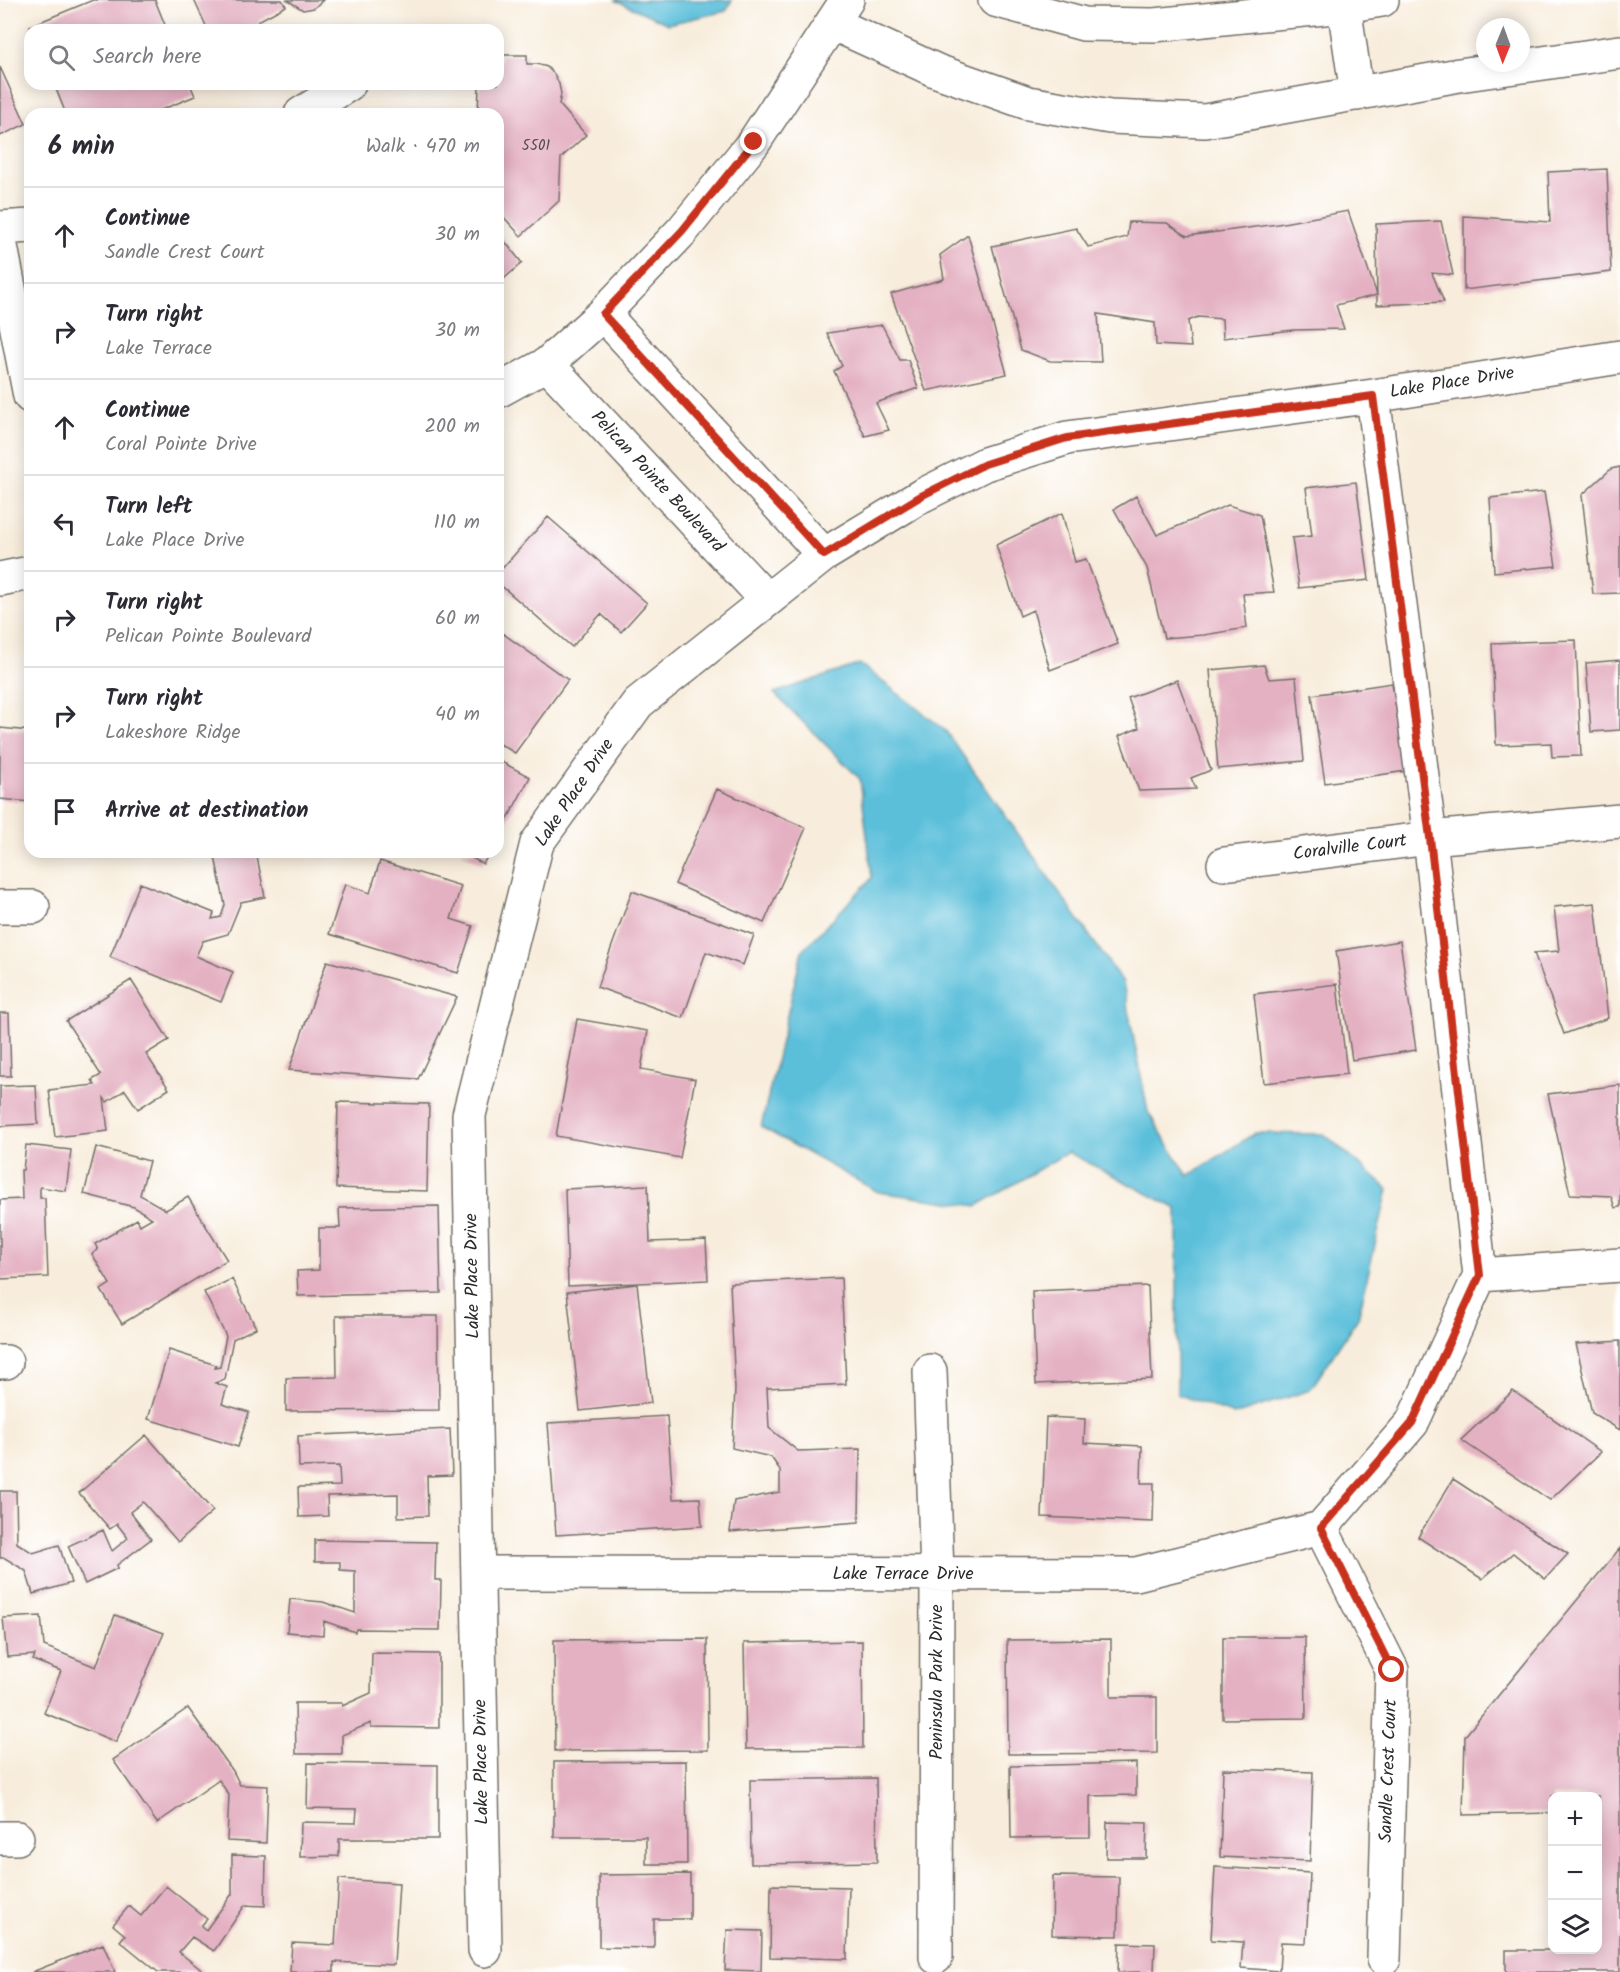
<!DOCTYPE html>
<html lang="en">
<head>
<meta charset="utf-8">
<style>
  :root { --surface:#fff; --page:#f2f2f3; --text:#2b2b33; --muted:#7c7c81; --line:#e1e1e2 }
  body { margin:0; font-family:Kalam,sans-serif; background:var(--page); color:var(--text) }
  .controls { position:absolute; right:18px; bottom:18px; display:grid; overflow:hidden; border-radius:12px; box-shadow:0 3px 15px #0003 }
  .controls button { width:54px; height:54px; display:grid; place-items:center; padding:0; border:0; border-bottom:2px solid var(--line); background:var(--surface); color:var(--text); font:30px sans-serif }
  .compass { position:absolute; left:1476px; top:18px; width:54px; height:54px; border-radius:50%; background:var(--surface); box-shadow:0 3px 15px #0003; rotate:181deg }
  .stop { position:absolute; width:18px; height:18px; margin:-14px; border:4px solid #c8321e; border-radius:50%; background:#fff }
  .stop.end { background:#c8321e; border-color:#fff; box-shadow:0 2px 6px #0008 }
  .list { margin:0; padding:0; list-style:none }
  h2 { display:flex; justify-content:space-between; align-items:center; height:78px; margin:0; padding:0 24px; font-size:26px }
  h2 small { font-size:20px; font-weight:400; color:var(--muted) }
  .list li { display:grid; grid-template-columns:39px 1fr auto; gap:18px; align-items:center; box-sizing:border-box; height:96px; padding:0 24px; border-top:2px solid var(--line) }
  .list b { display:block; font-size:22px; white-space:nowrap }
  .list p { margin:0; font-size:20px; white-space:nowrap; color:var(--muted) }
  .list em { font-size:20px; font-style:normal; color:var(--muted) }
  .icon { flex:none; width:33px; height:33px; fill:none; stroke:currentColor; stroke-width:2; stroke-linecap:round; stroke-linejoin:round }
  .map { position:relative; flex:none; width:1620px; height:1972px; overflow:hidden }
  .search { position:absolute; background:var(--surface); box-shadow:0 3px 15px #0003; left:24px; top:24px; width:480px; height:66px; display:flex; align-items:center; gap:15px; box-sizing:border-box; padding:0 21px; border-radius:18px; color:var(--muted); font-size:22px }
  .panel { position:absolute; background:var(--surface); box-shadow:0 3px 15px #0003; left:24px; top:108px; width:480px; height:750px; border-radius:18px }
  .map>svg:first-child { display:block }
</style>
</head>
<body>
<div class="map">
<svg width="1620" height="1972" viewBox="0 0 1620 1972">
  <rect width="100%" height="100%" fill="#fff"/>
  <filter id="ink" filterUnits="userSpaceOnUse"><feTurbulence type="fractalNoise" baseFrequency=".0167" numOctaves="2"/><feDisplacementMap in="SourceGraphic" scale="12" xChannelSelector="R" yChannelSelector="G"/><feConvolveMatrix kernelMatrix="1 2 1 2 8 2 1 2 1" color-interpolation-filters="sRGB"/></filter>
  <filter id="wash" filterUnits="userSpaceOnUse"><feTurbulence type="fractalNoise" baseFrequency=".008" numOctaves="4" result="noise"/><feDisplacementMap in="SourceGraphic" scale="24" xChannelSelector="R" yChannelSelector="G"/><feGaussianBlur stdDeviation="1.35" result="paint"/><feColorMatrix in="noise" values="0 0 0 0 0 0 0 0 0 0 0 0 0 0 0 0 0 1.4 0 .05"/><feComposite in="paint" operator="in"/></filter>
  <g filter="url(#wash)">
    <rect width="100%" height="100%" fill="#f8eddc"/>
    <path fill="#5bbfda" stroke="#437582" stroke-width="1.5" d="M615 0H732L726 11 668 24Z
      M860 664 945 730 1123 983 1148 1112 1188 1176 1255 1133 1324 1134 1388 1189 1358 1318 1310 1390 1234 1415 1177 1394V1209L1068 1152 977 1206 878 1192 761 1127 802 951 872 878 860 779 774 693Z"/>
    <g id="blocks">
      <path fill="#e4b1c2" d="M93 0H155L167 30H31L30 26Z
        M194 0H282L286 6 258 21 263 30H208Z
        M287 0H323L314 8 303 10Z
        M501 55H527V64H537L547 67 554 74 559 84 561 94 559 104 586 135 561 158 559 201 521 236 498 211V114H478L479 85 498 84Z
        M0 67 26 124 0 136Z
        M54 84H190L195 96 151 114H66Z
        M1607 169 1611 272 1464 290V216L1550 222 1548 172Z
        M1348 211 1377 295 1336 305 1344 329 1293 330 1223 338 1222 319 1198 317 1188 321 1191 347 1156 345 1155 323 1098 314 1101 362 1050 361 1021 350 992 246 1076 228 1088 247 1127 237 1129 222 1167 223 1187 236 1278 224Z
        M1441 221 1453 275 1432 273 1444 302 1377 305 1376 224Z
        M498 233 522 263 498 284Z
        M968 235 1007 374 926 391 891 294 944 279 940 255Z
        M882 325 900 360H908L918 388 876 403 889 430 865 436 834 371 842 366 827 333Z
        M1620 467V593L1593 594 1582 495 1611 469Z
        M1356 482 1369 580 1299 588 1292 538 1312 536 1306 488Z
        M1544 492 1556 566 1494 572 1490 498Z
        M1136 496 1157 535 1228 505 1260 515 1274 592 1243 594 1247 628 1204 635 1164 638 1147 568 1114 509Z
        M1062 513 1075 562 1086 559 1118 644 1050 670 1033 610 1020 616 996 545Z
        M548 517 647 603 621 632 601 614 572 647 498 583V573Z
        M498 630 568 680 515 753 498 743Z
        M1576 640 1581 756 1552 757 1551 743 1496 745 1492 643Z
        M1620 660V730L1591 732 1586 663Z
        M1264 665 1269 679 1296 677 1304 761 1218 769 1210 670Z
        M1177 680 1211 770 1191 778 1196 789 1139 791 1119 736 1139 728 1128 698Z
        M1392 683 1406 771 1325 783 1312 695Z
        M0 728 30 731V802L0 799Z
        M498 760 530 777 498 837Z
        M717 789 806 828 764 923 675 884Z
        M214 852H256L265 897 241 902 228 934 203 941 196 956 233 972 221 1002 110 957 140 883 214 913 212 919 221 917 225 905Z
        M461 852H490L483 864Z
        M380 861 461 886 451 919 473 926 458 973 329 934 345 884 370 893Z
        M632 891 754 935 743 965 706 952 683 1018 597 987Z
        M1595 903 1608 1018 1564 1034 1534 953 1559 951 1554 907Z
        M1400 941 1416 1050 1352 1060 1336 951Z
        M327 961 457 997 418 1079 289 1070Z
        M131 980 169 1040 146 1054 169 1089 138 1109 125 1090 107 1102 104 1098 108 1131 55 1137 49 1090 95 1085 92 1080 101 1075 66 1021Z
        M1337 984 1347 1074 1264 1083 1254 994Z
        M0 1013H9L11 1076H0Z
        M577 1019 648 1031 641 1069 695 1079 680 1158 556 1136Z
        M36 1085 38 1124 0 1126V1086Z
        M1620 1085V1207L1615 1208 1611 1196 1570 1194 1548 1094Z
        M338 1102 429 1104 427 1191 336 1188Z
        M26 1145 71 1150 66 1191 40 1187V1198H45L48 1277 0 1279V1200L22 1199 21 1170H23Z
        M96 1147 149 1161 140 1195 166 1210 188 1197 227 1260 122 1324 101 1290 110 1284 92 1254 98 1250 95 1244 137 1219 140 1225 152 1218 134 1207 84 1194Z
        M648 1185 650 1242 706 1240 708 1280 568 1286 565 1189Z
        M439 1206 441 1293 298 1296 297 1271 319 1270V1228H340L339 1208Z
        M841 1278 846 1384 767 1388 769 1428 798 1451 860 1449 859 1522 730 1532 734 1501 780 1492V1470L771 1457 732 1448 735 1389 730 1283Z
        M232 1279 256 1328 233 1339 225 1379 215 1383 227 1387 222 1404 249 1412 238 1447 148 1419 169 1350 216 1365 215 1368 220 1367 226 1336 204 1292Z
        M637 1284 651 1403 580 1411 567 1292Z
        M1148 1286 1152 1379 1036 1384 1032 1291Z
        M336 1316H438L439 1410 286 1411V1378L337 1377Z
        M1620 1341V1430L1592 1413 1576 1344Z
        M1513 1391 1601 1452 1550 1500 1461 1440Z
        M667 1416 673 1499 700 1498 702 1526 556 1535 548 1423Z
        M1046 1417 1085 1419 1084 1443 1142 1446 1141 1483H1154L1153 1522 1042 1517Z
        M450 1429 452 1475 427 1476 428 1516 398 1517V1494L327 1496 328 1516 299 1517 298 1487 340 1486 339 1466 299 1467 298 1436Z
        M146 1435 213 1511 178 1542 143 1502 130 1512 151 1539 117 1565 118 1568 85 1584 68 1546 103 1530 112 1551 128 1538 117 1524 110 1529 79 1493Z
        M1453 1479 1568 1554 1545 1579 1513 1553 1482 1579 1418 1537Z
        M0 1491H16L17 1543 33 1553 59 1545 71 1583 33 1594 26 1571 5 1558H0Z
        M315 1540 436 1542 435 1580H441L440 1630 356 1629 355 1632 324 1621 323 1635 287 1632 290 1599 323 1602 355 1613V1571L340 1570V1562H315Z
        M1620 1548V1972H1506V1950H1598V1796H1552V1813L1463 1815 1465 1736Z
        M115 1615 164 1633 116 1742 44 1713 61 1671 33 1660 35 1655 7 1657 3 1618 41 1616 44 1646 96 1667Z
        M1223 1637H1305L1306 1718 1223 1719Z
        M707 1639 708 1750 555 1751 554 1640Z
        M1111 1639V1697H1157V1753L1008 1754 1007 1640Z
        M862 1641 863 1748 746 1749 744 1643Z
        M372 1653 439 1654V1728L371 1727V1723L342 1735V1754H296L295 1703H342V1706L371 1693Z
        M188 1708 233 1771 240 1785 268 1786 266 1843 227 1841 229 1795 219 1780 157 1823 113 1760Z
        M686 1761 687 1864H646V1837H554V1762Z
        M308 1763 438 1765V1839H339V1856L300 1857 301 1822 356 1823 357 1809 307 1808Z
        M1136 1763V1795L1090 1796V1837L1011 1838 1010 1766Z
        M1223 1769 1313 1772 1310 1861 1220 1857Z
        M876 1778 877 1862 751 1864 750 1780Z
        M1107 1822 1147 1823 1146 1858H1106Z
        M232 1855 266 1856 265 1906 245 1905 214 1951 192 1937 179 1952 204 1972H158L120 1941 125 1935 113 1925 129 1906 141 1916 166 1886 207 1919 201 1926 206 1930 232 1894Z
        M1215 1867 1310 1873 1306 1943 1281 1942 1279 1971 1241 1968 1243 1942 1211 1940Z
        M690 1874V1919H654V1948L599 1947V1875Z
        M1053 1876 1119 1877 1118 1936 1052 1935Z
        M339 1879 399 1883 394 1965 334 1962V1972H290L292 1943 335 1945Z
        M771 1885 849 1887 847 1959 770 1957Z
        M727 1930 762 1931 761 1971 725 1970Z
        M1119 1943 1155 1944 1154 1972H1118Z
        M103 1944 115 1972H32Z"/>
    </g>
  </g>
  <g filter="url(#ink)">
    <use href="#blocks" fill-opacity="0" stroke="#736f69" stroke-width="1.5"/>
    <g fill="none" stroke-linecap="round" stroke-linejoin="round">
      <g stroke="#736f69" stroke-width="36">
        <path id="street" d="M995 0 1084 24 1154 25 1344 6 1382 0
          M1344 6 1357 94
          M834 24 937 71 1028 103 1110 117 1205 121 1459 75 1620 52
          M301 114 349 84
          M0 228 30 226
          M0 241 30 396
          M603 314 824 555
          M547 364 767 600
          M498 391 547 364 603 314 682 231 754 142 847 0
          M0 579 30 573
          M1224 864 1430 838 1620 821
          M0 907H33
          M1480 1275 1620 1265
          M0 1362H6
          M930 1371 937 1574 936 1957
          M1321 1528 1412 1423 1480 1275 1430 838 1373 396
          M1321 1528 1392 1670 1384 1959
          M479 1573 1136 1574 1321 1528
          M0 1838H17
          M485 1950 469 1115 537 843 638 703 824 555 921 496 985 464 1067 438 1373 396 1620 357"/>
      </g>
      <use href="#street" stroke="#fff" stroke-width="33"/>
    </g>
  </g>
  <g fill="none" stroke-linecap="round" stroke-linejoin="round" filter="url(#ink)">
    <path stroke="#c8321e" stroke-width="8" d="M754 142 682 231 603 314 824 555 921 496 985 464 1067 438 1373 396 1430 838 1480 1275 1412 1423 1321 1528 1392 1670"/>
  </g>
  <g text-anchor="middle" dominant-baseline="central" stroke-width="4.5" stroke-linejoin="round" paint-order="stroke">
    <g font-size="15" fill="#594c51">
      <text x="536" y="146">5501</text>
    </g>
    <g font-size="18" fill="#2b2b2b" stroke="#fff">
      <text transform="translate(1452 383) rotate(-9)">Lake Place Drive</text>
      <text transform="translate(657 482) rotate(47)">Pelican Pointe Boulevard</text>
      <text transform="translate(575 793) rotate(-56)">Lake Place Drive</text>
      <text transform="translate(1350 848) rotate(-7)">Coralville Court</text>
      <text transform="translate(473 1276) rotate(-91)">Lake Place Drive</text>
      <text x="903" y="1574">Lake Terrace Drive</text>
      <text transform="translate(937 1682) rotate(-90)">Peninsula Park Drive</text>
      <text transform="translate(482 1762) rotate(-91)">Lake Place Drive</text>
      <text transform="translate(1389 1771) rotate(-88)">Sandle Crest Court</text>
    </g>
  </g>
</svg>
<div class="controls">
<button>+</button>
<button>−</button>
<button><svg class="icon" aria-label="layers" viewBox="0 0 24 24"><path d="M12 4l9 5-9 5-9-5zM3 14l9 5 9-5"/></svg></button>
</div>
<svg class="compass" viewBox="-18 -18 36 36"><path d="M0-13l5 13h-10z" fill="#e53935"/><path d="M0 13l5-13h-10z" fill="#7c7c81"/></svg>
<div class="stop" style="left:1392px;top:1670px"></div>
<div class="stop end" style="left:754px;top:142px"></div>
<div class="search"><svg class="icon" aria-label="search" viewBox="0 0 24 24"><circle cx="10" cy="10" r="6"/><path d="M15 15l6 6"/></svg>Search here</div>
<section class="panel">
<h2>6 min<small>Walk · 470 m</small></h2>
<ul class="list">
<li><svg class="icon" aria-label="ahead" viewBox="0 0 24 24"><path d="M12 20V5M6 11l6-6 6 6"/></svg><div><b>Continue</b><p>Sandle Crest Court</p></div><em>30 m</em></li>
<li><svg class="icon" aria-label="right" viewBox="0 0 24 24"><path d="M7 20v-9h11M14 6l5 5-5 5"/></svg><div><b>Turn right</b><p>Lake Terrace</p></div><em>30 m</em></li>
<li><svg class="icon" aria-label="ahead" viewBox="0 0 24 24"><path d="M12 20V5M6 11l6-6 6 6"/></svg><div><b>Continue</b><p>Coral Pointe Drive</p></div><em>200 m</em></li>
<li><svg class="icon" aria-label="left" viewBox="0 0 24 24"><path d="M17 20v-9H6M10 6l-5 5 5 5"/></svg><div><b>Turn left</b><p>Lake Place Drive</p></div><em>110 m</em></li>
<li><svg class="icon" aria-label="right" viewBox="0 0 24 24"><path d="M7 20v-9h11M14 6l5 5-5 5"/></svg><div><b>Turn right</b><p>Pelican Pointe Boulevard</p></div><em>60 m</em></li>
<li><svg class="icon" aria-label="right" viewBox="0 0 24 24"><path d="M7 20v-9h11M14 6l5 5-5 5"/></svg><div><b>Turn right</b><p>Lakeshore Ridge</p></div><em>40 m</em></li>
<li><svg class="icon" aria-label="arrive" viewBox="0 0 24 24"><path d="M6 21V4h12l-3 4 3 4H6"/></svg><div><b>Arrive at destination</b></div></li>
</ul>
</section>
</div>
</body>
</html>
